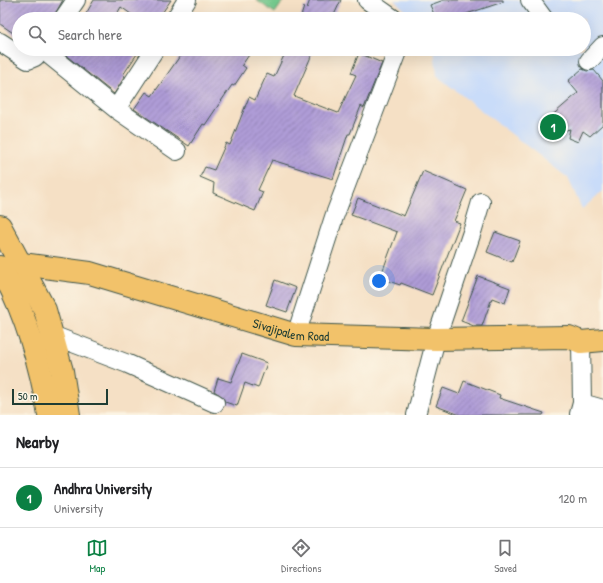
<!DOCTYPE html>
<html lang="en">
<head>
<meta charset="utf-8">
<style>
  :root { --surface:#fff; --page:#f6f6f6; --text:#202124; --muted:#757577; --line:#e0e0e0; --accent:#0b8043 }
  body { margin:0; font-family:"Patrick Hand",sans-serif; background:var(--page); color:var(--text) }
  .scale { position:absolute; left:12px; bottom:10px; width:96px; box-sizing:border-box; padding-left:4px; border:2px solid #1f3d34; border-top:0; font-size:11px; line-height:14px; white-space:nowrap; color:#1f3d34; -webkit-text-stroke:3px #fcf5e5; paint-order:stroke }
  .you { position:absolute; left:379px; top:281px; width:14px; height:14px; margin:-10px; border:3px solid #fff; border-radius:50%; background:#1a73e8; box-shadow:0 0 0 6px #1a73e833 }
  .badge { display:grid; place-items:center; width:26px; height:26px; border-radius:50%; background:var(--accent); color:#fff; font-size:13px; font-weight:700 }
  .pin { position:absolute; translate:-50% -50%; border:2px solid #fff; box-shadow:0 1px 4px #0006 }
  .list { margin:0; padding:0; list-style:none }
  h2 { display:flex; justify-content:space-between; align-items:center; height:52px; margin:0; padding:0 16px; font-size:17px }
  h2 small { font-size:13px; font-weight:400; color:var(--muted) }
  .list li { display:grid; grid-template-columns:26px 1fr auto; gap:12px; align-items:center; box-sizing:border-box; height:60px; padding:0 16px; border-top:1px solid var(--line) }
  .list b { display:block; font-size:15px; white-space:nowrap }
  .list p { margin:0; font-size:13px; white-space:nowrap; color:var(--muted) }
  .list em { font-size:13px; font-style:normal; color:var(--muted) }
  .icon { flex:none; width:22px; height:22px; fill:none; stroke:currentColor; stroke-width:2; stroke-linecap:round; stroke-linejoin:round }
  .map { position:relative; flex:none; width:603px; height:415px; overflow:hidden }
  .search { position:absolute; background:var(--surface); box-shadow:0 4px 16px #0002; left:12px; right:12px; top:12px; height:44px; display:flex; align-items:center; gap:10px; box-sizing:border-box; padding:0 14px; border-radius:22px; color:var(--muted); font-size:15px }
  .sheet { height:112px; background:var(--surface) }
  nav { display:flex; justify-content:space-around; align-items:center; box-sizing:border-box; height:56px; border-top:1px solid var(--line); background:var(--surface); font-size:11px; color:var(--muted) }
  nav a { display:grid; justify-items:center; gap:2px }
  nav .on { color:var(--accent) }
  .map>svg:first-child { display:block }
</style>
</head>
<body>
<div class="map">
<svg width="603" height="415" viewBox="0 0 603 415">
  <defs>
    <pattern id="building-hatch" width="6" height="6" patternUnits="userSpaceOnUse"><rect width="6" height="6" fill="#af9cd7"/><path d="M-1 1l2-2M0 6l6-6M5 7l2-2" fill="none" stroke="#8e80af"/></pattern>
  </defs>
  <rect width="100%" height="100%" fill="#fcf5e5"/>
  <filter id="ink" filterUnits="userSpaceOnUse"><feTurbulence type="fractalNoise" baseFrequency=".025" numOctaves="2"/><feDisplacementMap in="SourceGraphic" scale="8" xChannelSelector="R" yChannelSelector="G"/><feConvolveMatrix kernelMatrix="1 2 1 2 8 2 1 2 1" color-interpolation-filters="sRGB"/></filter>
  <filter id="wash" filterUnits="userSpaceOnUse"><feTurbulence type="fractalNoise" baseFrequency=".012" numOctaves="4" result="noise"/><feDisplacementMap in="SourceGraphic" scale="16" xChannelSelector="R" yChannelSelector="G"/><feGaussianBlur stdDeviation="0.9" result="paint"/><feColorMatrix in="noise" values="0 0 0 0 0 0 0 0 0 0 0 0 0 0 0 0 0 1.4 0 .05"/><feComposite in="paint" operator="in"/></filter>
  <g filter="url(#wash)">
    <rect width="100%" height="100%" fill="#f5e0c5"/>
    <path fill="#c9dcf9" d="M394 0H603V191L582 209 568 178 437 76 434 49H584V19H415Z"/>
    <path fill="#73c88c" stroke="#498260" d="M256 0H284L275 13Z"/>
    <g id="blocks">
      <path fill="url(#building-hatch)" d="M0 0H63L52 19H19V37L0 24Z
        M94 0H171L158 19H138L121 7 114 19H83Z
        M310 0H341L334 15 329 13 327 16 333 19H300L304 7 307 8Z
        M444 0H503V2L451 19H436L430 5Z
        M58 49H130L137 54 123 75 125 76 114 94Z
        M170 49H253L242 65 246 68 234 86 232 85 205 125 203 124 189 146 134 109 146 92 152 96 180 56Z
        M287 49H307L313 52 294 96 338 113 356 75 351 73 359 53 382 63 364 108 361 106 350 134H348L333 179 272 160 258 190 263 192 255 211 213 193 214 183 200 177 205 167 214 170 226 143 230 145 249 97 255 100 267 74 274 77Z
        M582 69 587 71 594 70 603 81V124L590 136 583 131 578 142 568 138 570 129 558 132 548 119 578 93 568 81Z
        M423 171 467 190 454 221 460 223 432 295 401 283 400 285 380 278 397 232 351 215 358 198 404 216Z
        M495 232 520 241 512 262 487 252Z
        M478 276 510 288 505 303 492 298 482 326H474L461 321Z
        M275 280 296 288 287 312 266 305Z
        M242 354 267 363 258 388 245 383 237 406 225 402 223 397 214 391 218 378 231 382Z
        M464 381 500 395 499 398 544 413 543 415H460L436 406 443 388 459 394Z"/>
    </g>
  </g>
  <g filter="url(#ink)">
    <use href="#blocks" fill-opacity="0" stroke="#3f554a" stroke-width="1"/>
    <g fill="none" stroke-linecap="round" stroke-linejoin="round">
      <g stroke="#3f554a" stroke-width="20">
        <path id="minor" d="M367 0 394 19
          M530 0 544 19
          M63 19 76 0
          M175 19 187 0
          M0 42 28 60 35 57 43 49
          M43 50 116 109 177 151
          M589 61 603 46
          M116 109 155 49
          M52 335 128 364 215 403
          M296 335 334 217 398 49
          M581 342 582 403
          M579 414 582 403 603 409
          M416 415 436 339 473 229 481 202"/>
      </g>
      <g stroke="#3f554a" stroke-width="24">
        <g id="major">
          <path d="M0 226 45 310 62 371 69 415"/>
          <path id="s1" d="M22 264 90 273 296 335 436 339 569 337 581 342 603 340"/>
          <path d="M0 267C26 313 40 363 49 415"/>
        </g>
      </g>
      <use href="#minor" stroke="#fff" stroke-width="18"/>
      <use href="#major" stroke="#f2c26a" stroke-width="22"/>
    </g>
  </g>
  <g text-anchor="middle" dominant-baseline="central" stroke-width="4" stroke-linejoin="round" paint-order="stroke">
    <g font-size="13" fill="#1f3d34" stroke="#fcf5e5">
      <text stroke="none"><textPath href="#s1" startOffset="278">Sivajipalem Road</textPath></text>
    </g>
  </g>
</svg>
<div class="scale">50 m</div>
<div class="you"></div>
<div class="pin badge" style="left:553px;top:127px">1</div>
<div class="search"><svg class="icon" aria-label="search" viewBox="0 0 24 24"><circle cx="10" cy="10" r="6"/><path d="M15 15l6 6"/></svg>Search here</div>
</div>
<section class="sheet">
<h2>Nearby<small></small></h2>
<ul class="list">
<li><span class="badge">1</span><div><b>Andhra University</b><p>University</p></div><em>120 m</em></li>
</ul>
</section>
<nav>
<a class="on"><svg class="icon" aria-label="map" viewBox="0 0 24 24"><path d="M3 6l6-2 6 2 6-2v14l-6 2-6-2-6 2zM9 4v14M15 6v14"/></svg>Map</a>
<a><svg class="icon" aria-label="directions" viewBox="0 0 24 24"><path d="M12 3l9 9-9 9-9-9zM9 14v-3h6M13 9l2 2-2 2"/></svg>Directions</a>
<a><svg class="icon" aria-label="saved" viewBox="0 0 24 24"><path d="M7 4h10v16l-5-4-5 4z"/></svg>Saved</a>
</nav>
</body>
</html>
